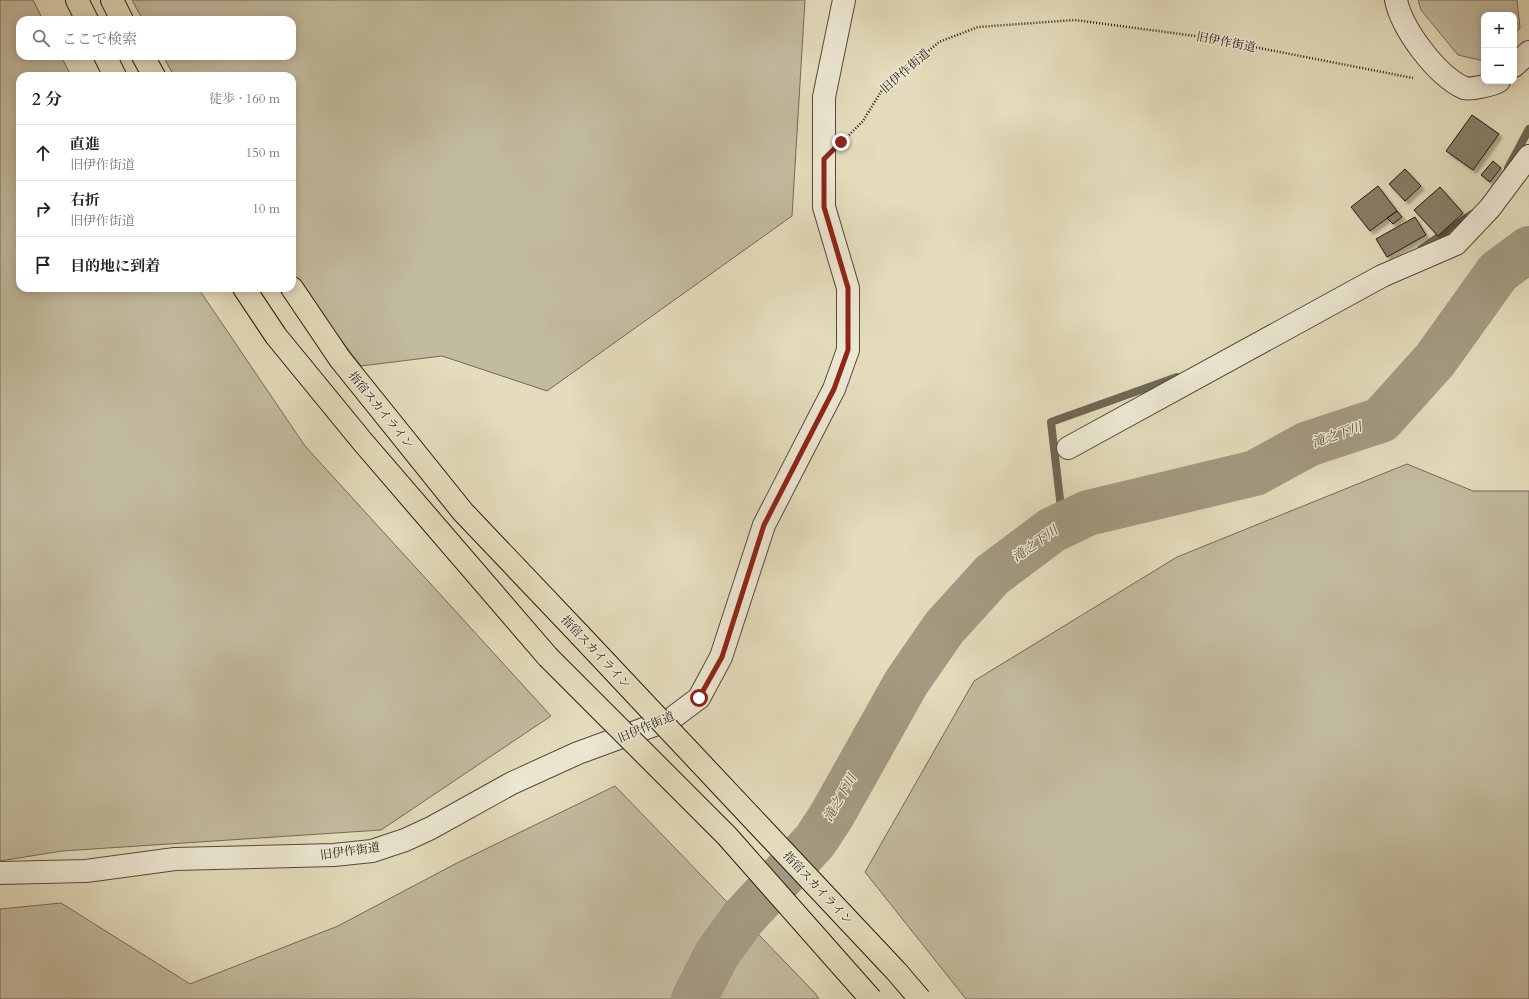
<!DOCTYPE html>
<html lang="ja">
<head>
<meta charset="utf-8">
<style>
  :root { --surface:#fff; --page:#f6f6f6; --text:#222; --muted:#767676; --line:#e0e0e0 }
  body { margin:0; font-family:Cardo,"Noto Serif JP",serif; background:var(--page); color:var(--text) }
  .controls { position:absolute; right:12px; top:12px; display:grid; overflow:hidden; border-radius:8px; box-shadow:0 2px 10px #0003 }
  .controls button { width:36px; height:36px; display:grid; place-items:center; padding:0; border:0; border-bottom:1px solid var(--line); background:var(--surface); color:var(--text); font:20px sans-serif }
  .stop { position:absolute; width:12px; height:12px; margin:-9px; border:3px solid #8f2418; border-radius:50%; background:#fff }
  .stop.end { background:#8f2418; border-color:#fff; box-shadow:0 1px 4px #0008 }
  .list { margin:0; padding:0; list-style:none }
  h2 { display:flex; justify-content:space-between; align-items:center; height:52px; margin:0; padding:0 16px; font-size:17px }
  h2 small { font-size:13px; font-weight:400; color:var(--muted) }
  .list li { display:grid; grid-template-columns:26px 1fr auto; gap:12px; align-items:center; box-sizing:border-box; height:56px; padding:0 16px; border-top:1px solid var(--line) }
  .list b { display:block; font-size:15px; white-space:nowrap }
  .list p { margin:0; font-size:13px; white-space:nowrap; color:var(--muted) }
  .list em { font-size:13px; font-style:normal; color:var(--muted) }
  .icon { flex:none; width:22px; height:22px; fill:none; stroke:currentColor; stroke-width:2; stroke-linecap:round; stroke-linejoin:round }
  .map { position:relative; flex:none; width:1529px; height:999px; overflow:hidden }
  .search { position:absolute; background:var(--surface); box-shadow:0 2px 10px #0003; left:16px; top:16px; width:280px; height:44px; display:flex; align-items:center; gap:10px; box-sizing:border-box; padding:0 14px; border-radius:12px; color:var(--muted); font-size:15px }
  .panel { position:absolute; background:var(--surface); box-shadow:0 2px 10px #0003; left:16px; top:72px; width:280px; height:220px; border-radius:12px }
  .map>svg:first-child { display:block }
</style>
</head>
<body>
<div class="map">
<svg width="1529" height="999" viewBox="0 0 1529 999">
  <defs>
    <filter id="shadow"><feDropShadow dx="3.5" dy="3.5" stdDeviation="1" flood-color="#0004"/></filter>
  </defs>
  <rect width="100%" height="100%" fill="#e4dcbc"/>
  <filter id="stains"><feTurbulence type="fractalNoise" baseFrequency=".005" numOctaves="4"/><feColorMatrix values="0 0 0 0 .2 0 0 0 0 .09 0 0 0 0 .02 0 0 0 .5 -.17"/></filter>
  <radialGradient id="worn" r=".72"><stop offset=".6" stop-color="#630" stop-opacity="0"/><stop offset="1" stop-color="#630" stop-opacity=".3"/></radialGradient>
  <path fill="#c3bb9f" stroke="#746a57" d="M0 0H33L43 20H20V56H61L71 76H20V288H198L305 446 551 716 381 830 62 851 0 861Z
    M132 0H805L792 216 547 391 442 356 361 366 292 276V76H174L163 56H292V20H143Z
    M1418 0H1517L1520 28 1514 35V15H1484V61L1458 55 1421 10Z
    M1407 464 1473 491H1529V999H966L865 872 974 681 1177 557Z
    M615 786 814 992 819 999H0V909L61 903 190 984 338 926 455 864Z"/>
  <g fill="none" stroke-linecap="round" stroke-linejoin="round">
    <path stroke="#706753" stroke-width="8" d="M1508 168 1529 129
      M1421 249 1472 214
      M1063 525 1051 422 1177 377"/>
    <path stroke="#a39a81" stroke-width="46" d="M694 999 717 954 743 918 815 841 832 815 906 683 944 628 992 575 1052 530 1088 513 1255 473 1308 444 1381 420 1435 360 1498 272 1529 249"/>
  </g>
  <path fill="#887f69" stroke="#241a0f" filter="url(#shadow)" d="M1472 115 1499 134 1473 170 1446 151Z
    M1493 161 1501 168 1490 182 1481 175Z
    M1405 169 1421 186 1405 201 1389 184Z
    M1378 186 1397 211 1370 231 1351 207Z
    M1440 187 1463 213 1438 236 1414 210Z
    M1397 211 1402 217 1393 224 1387 218Z
    M1415 217 1426 235 1387 257 1376 239Z"/>
  <g fill="none" stroke-linecap="round" stroke-linejoin="round">
    <g stroke="#544a3a" stroke-width="24">
      <path id="minor" d="M1396 0C1402 29 1436 75 1464 88 1470 90 1493 85 1499 81
        M1514 66 1529 52
        M1068 448 1382 276 1456 244 1490 208 1529 156
        M0 873 86 871 175 859 334 855 372 851 405 840 431 828 512 783 578 753 671 719 699 698 721 657 764 525 834 389 848 350V288L824 207V97L844 0"/>
    </g>
    <g stroke="#241a0f" stroke-width="24">
      <path id="primary" d="M77 0 87 20
        M112 0 122 20
        M105 56 115 76
        M143 56 154 76
        M244 288 276 336 362 441 548 657
        M292 288 340 359 463 512 580 635"/>
    </g>
    <path stroke="#241a0f" stroke-width="2.5" stroke-dasharray="1 2" stroke-linecap="butt" d="M849 135 863 121 882 90 939 42 978 27 1075 20 1203 37 1413 78"/>
    <use href="#minor" stroke="#ede8d3" stroke-width="22"/>
    <use href="#primary" stroke="#e4dcbc" stroke-width="22"/>
    <g stroke="#241a0f" stroke-width="24" stroke-linecap="butt">
      <path id="primary-bridge" d="M580 635 896 971 920 999
        M548 657 727 836 871 999"/>
    </g>
    <use href="#primary-bridge" stroke="#e4dcbc" stroke-width="22"/>
  </g>
  <g fill="none" stroke-linecap="round" stroke-linejoin="round">
    <path stroke="#8f2418" stroke-width="5" d="M699 698 722 657 764 525 834 389 848 350V288L824 207V159L841 142"/>
  </g>
  <g text-anchor="middle" dominant-baseline="central" stroke-width="3" stroke-linejoin="round" paint-order="stroke">
    <g font-size="12" fill="#241a0f" stroke="#ede8d3">
      <text transform="translate(1226 42) rotate(11)">旧伊作街道</text>
      <text transform="translate(905 71) rotate(-41)">旧伊作街道</text>
      <text transform="translate(381 410) rotate(51)">指宿スカイライン</text>
      <text transform="translate(596 652) rotate(47)">指宿スカイライン</text>
      <text transform="translate(646 727) rotate(-23)">旧伊作街道</text>
      <text transform="translate(350 851) rotate(-8)">旧伊作街道</text>
      <text transform="translate(818 888) rotate(47)">指宿スカイライン</text>
    </g>
    <g font-size="13" font-style="italic" fill="#574d3d" stroke="#ede8d3">
      <text transform="translate(1337 435) rotate(-19)">滝之下川</text>
      <text transform="translate(1035 544) rotate(-35)">滝之下川</text>
      <text transform="translate(840 798) rotate(-60)">滝之下川</text>
    </g>
  </g>
  <rect width="100%" height="100%" filter="url(#stains)"/>
  <rect width="100%" height="100%" fill="url(#worn)"/>
</svg>
<div class="controls">
<button>+</button>
<button>−</button>
</div>
<div class="stop" style="left:699px;top:698px"></div>
<div class="stop end" style="left:841px;top:142px"></div>
<div class="search"><svg class="icon" aria-label="search" viewBox="0 0 24 24"><circle cx="10" cy="10" r="6"/><path d="M15 15l6 6"/></svg>ここで検索</div>
<section class="panel">
<h2>2 分<small>徒歩 · 160 m</small></h2>
<ul class="list">
<li><svg class="icon" aria-label="ahead" viewBox="0 0 24 24"><path d="M12 20V5M6 11l6-6 6 6"/></svg><div><b>直進</b><p>旧伊作街道</p></div><em>150 m</em></li>
<li><svg class="icon" aria-label="right" viewBox="0 0 24 24"><path d="M7 20v-9h11M14 6l5 5-5 5"/></svg><div><b>右折</b><p>旧伊作街道</p></div><em>10 m</em></li>
<li><svg class="icon" aria-label="arrive" viewBox="0 0 24 24"><path d="M6 21V4h12l-3 4 3 4H6"/></svg><div><b>目的地に到着</b></div></li>
</ul>
</section>
</div>
</body>
</html>
